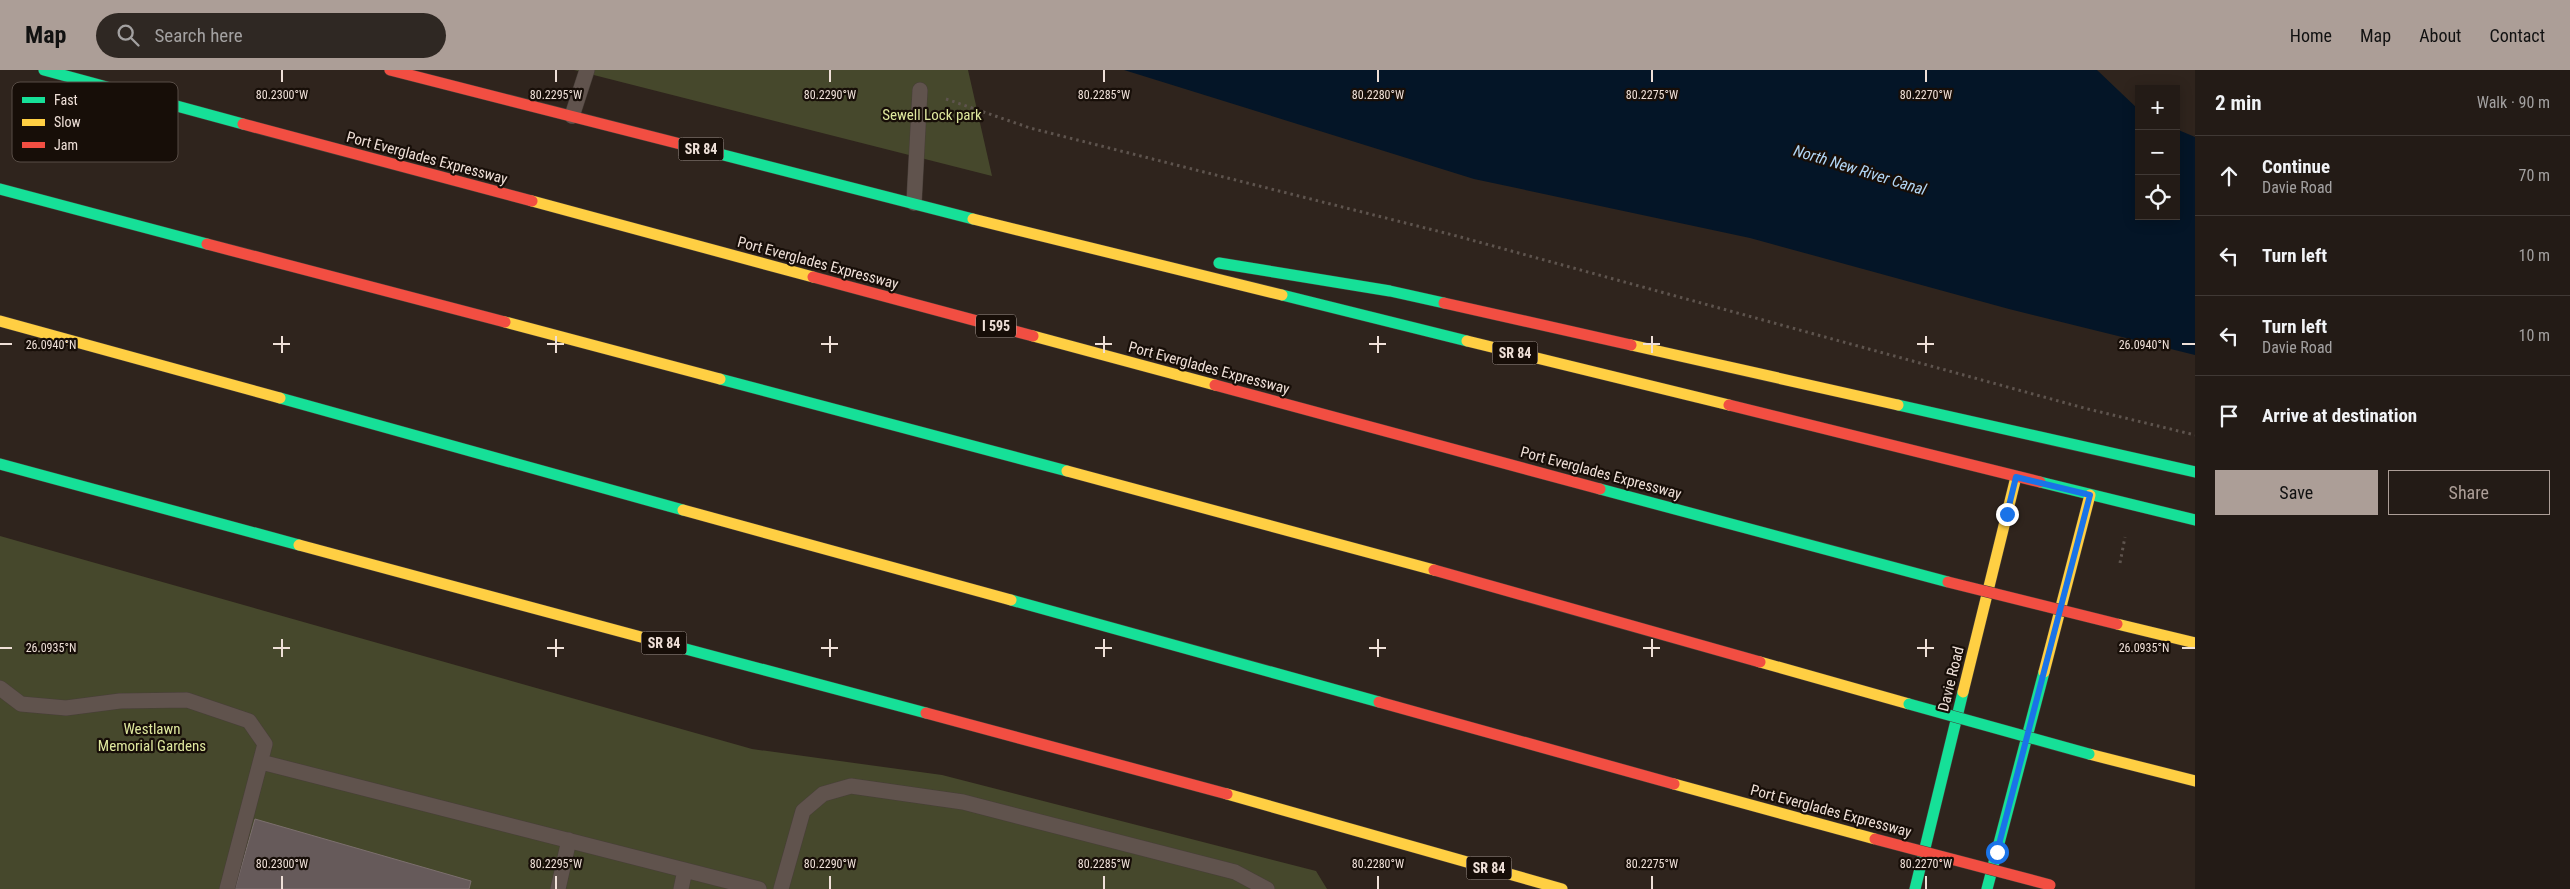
<!DOCTYPE html>
<html lang="en">
<head>
<meta charset="utf-8">
<style>
  :root { --surface:#231b16; --page:#2f2823; --text:#f1f3f6; --muted:#a3a1a1; --line:#403935; --accent:#ac9e97 }
  body { margin:0; font-family:"Roboto Condensed",sans-serif; background:var(--page); color:var(--text) }
  .controls { position:absolute; right:15px; top:15px; display:grid; overflow:hidden; border-radius:0px; box-shadow:0 2px 12px #0003 }
  .controls button { width:45px; height:45px; display:grid; place-items:center; padding:0; border:0; border-bottom:1px solid var(--line); background:var(--surface); color:var(--text); font:25px sans-serif }
  .stop { position:absolute; width:15px; height:15px; margin:-11px; border:4px solid #1a73e8; border-radius:50%; background:#fff }
  .stop.end { background:#1a73e8; border-color:#fff; box-shadow:0 1px 5px #0008 }
  .list { margin:0; padding:0; list-style:none }
  h2 { display:flex; justify-content:space-between; align-items:center; height:65px; margin:0; padding:0 20px; font-size:21px }
  h2 small { font-size:16px; font-weight:400; color:var(--muted) }
  .list li { display:grid; grid-template-columns:32px 1fr auto; gap:15px; align-items:center; box-sizing:border-box; height:80px; padding:0 20px; border-top:1px solid var(--line) }
  .list b { display:block; font-size:19px; white-space:nowrap }
  .list p { margin:0; font-size:16px; white-space:nowrap; color:var(--muted) }
  .list em { font-size:16px; font-style:normal; color:var(--muted) }
  .actions { display:flex; gap:10px; padding:15px 20px }
  .actions a { flex:1; padding:11px 0; border:1px solid var(--accent); border-radius:0px; text-align:center; font-size:18px; color:var(--accent) }
  .actions .main { background:var(--accent); color:#111 }
  .icon { flex:none; width:28px; height:28px; fill:none; stroke:currentColor; stroke-width:2; stroke-linecap:round; stroke-linejoin:round }
  .map { position:relative; flex:none; width:2195px; height:819px; overflow:hidden }
  header { display:flex; align-items:center; gap:30px; box-sizing:border-box; height:70px; padding:0 25px; background:var(--accent); color:#111 }
  header strong { font-size:24px }
  nav { display:flex; gap:28px; margin-inline-start:auto; font-size:18px }
  .search { width:350px; height:45px; background:var(--page); display:flex; align-items:center; gap:12px; box-sizing:border-box; padding:0 18px; border-radius:28px; color:var(--muted); font-size:19px }
  main { display:flex }
  aside { flex:1; background:var(--surface) }
  .map>svg:first-child { display:block }
</style>
</head>
<body>
<header>
<strong>Map</strong>
<div class="search"><svg class="icon" aria-label="search" viewBox="0 0 24 24"><circle cx="10" cy="10" r="6"/><path d="M15 15l6 6"/></svg>Search here</div>
<nav><a>Home</a><a>Map</a><a>About</a><a>Contact</a></nav>
</header>
<main>
<div class="map">
<svg width="2195" height="819" viewBox="0 0 2195 819">
  <rect width="100%" height="100%" fill="#2f241d"/>
  <path fill="#46482c" d="M574 0H968L992 106Z
    M0 466 752 679 942 705 1316 801 1327 819H0Z"/>
  <path fill="#041527" d="M1124 0H2097L2139 40V146H2176V59L2195 67V285L2009 239 1750 168 1474 109Z"/>
  <path fill="#665a5a" stroke="#7c6f6e" d="M255 749 471 811 469 819H235Z"/>
  <g fill="none" stroke-linecap="round" stroke-linejoin="round">
    <g stroke="#483f39" stroke-width="16">
      <path id="lane" d="M572 46 587 0
        M914 133 920 20
        M0 618 21 634 66 638 120 631 187 630 249 651 265 674 227 819
        M261 692 759 819
        M558 819 569 770
        M681 819 685 800
        M781 819 803 741 823 724 851 716 963 732 1235 802 1267 819"/>
    </g>
    <g stroke="#483f39" stroke-width="12">
      <path id="fast" d="M44 0 243 54
        M704 80 973 149
        M0 119 207 174
        M1219 193 1390 221 1444 233
        M1282 225 1467 271
        M720 309 1067 401
        M280 328 683 440
        M1898 335 2195 402
        M0 394 299 475
        M2040 412 2195 450
        M1600 419 1948 512
        M1011 530 1379 632
        M667 574 926 643
        M1915 819 1963 622
        M1987 819 2044 602"/>
    </g>
    <g stroke="#483f39" stroke-width="12">
      <path id="slow" d="M532 131 813 207
        M973 149 1282 225
        M0 251 280 328
        M505 252 720 309
        M1033 266 1215 315
        M1467 271 1729 335
        M1631 275 1898 335
        M1067 401 1434 500
        M683 440 1011 530
        M299 475 667 574
        M2117 554 2195 573
        M1760 592 1909 634
        M2044 602 2090 425
        M1963 622 2016 407
        M2089 684 2195 711
        M1674 714 1875 769
        M1227 724 1562 819"/>
    </g>
    <g stroke="#483f39" stroke-width="12">
      <path id="jam" d="M390 0 704 80
        M243 54 532 131
        M207 174 505 252
        M813 207 1033 266
        M1444 233 1631 275
        M1215 315 1600 419
        M1729 335 2040 412
        M1434 500 1760 592
        M1379 632 1674 714
        M926 643 1227 724"/>
    </g>
    <path stroke="#5e544e" stroke-width="3" stroke-dasharray="2.5 4" stroke-linecap="butt" d="M946 29 1030 58 1453 165 2084 338 2195 365
      M2120 493 2125 467"/>
    <use href="#lane" stroke="#60534d" stroke-width="15"/>
    <use href="#fast" stroke="#16e098" stroke-width="11"/>
    <use href="#slow" stroke="#ffcf43" stroke-width="11"/>
    <use href="#jam" stroke="#f24e42" stroke-width="11"/>
    <g stroke="#483f39" stroke-width="12" stroke-linecap="butt">
      <path id="fast-bridge" d="M1909 634 2089 684"/>
    </g>
    <g stroke="#483f39" stroke-width="12" stroke-linecap="butt">
      <path id="jam-bridge" d="M1948 512 2117 554
        M1875 769 2050 815"/>
    </g>
    <use href="#fast-bridge" stroke="#16e098" stroke-width="11"/>
    <use href="#jam-bridge" stroke="#f24e42" stroke-width="11"/>
  </g>
  <g fill="none" stroke-linecap="round" stroke-linejoin="round">
    <path stroke="#1a73e8" stroke-width="6" d="M1997 782 2090 425 2016 407 2007 444"/>
  </g>
  <path fill="none" stroke="#efe0d8" stroke-width="2" d="M282 0V12M556 0V12M830 0V12M1104 0V12M1378 0V12M1652 0V12M1926 0V12M282 266V283M556 266V283M830 266V283M1104 266V283M1378 266V283M1652 266V283M1926 266V283M0 274H12M273 274H290M547 274H564M821 274H838M1095 274H1112M1369 274H1386M1643 274H1660M1917 274H1934M2182 274H2195M282 569V587M556 569V587M830 569V587M1104 569V587M1378 569V587M1652 569V587M1926 569V587M0 578H12M273 578H290M547 578H564M821 578H838M1095 578H1112M1369 578H1386M1643 578H1660M1917 578H1934M2182 578H2195M282 806V819M556 806V819M830 806V819M1104 806V819M1378 806V819M1652 806V819M1926 806V819"/>
  <g text-anchor="middle" dominant-baseline="central" stroke-width="4.5" stroke-linejoin="round" paint-order="stroke">
    <g fill="#170e08" stroke="#aea19a" stroke-width="1">
      <rect x="678.5" y="67.5" width="45" height="23" rx="4"/>
      <rect x="976" y="244.5" width="40" height="23" rx="4"/>
      <rect x="1492.5" y="271.5" width="45" height="23" rx="4"/>
      <rect x="641.5" y="561.5" width="45" height="23" rx="4"/>
      <rect x="1466.5" y="786.5" width="45" height="23" rx="4"/>
    </g>
    <g font-size="14" font-weight="bold" fill="#efe0d8">
      <text x="701" y="79">SR 84</text>
      <text x="996" y="256">I 595</text>
      <text x="1515" y="283">SR 84</text>
      <text x="664" y="573">SR 84</text>
      <text x="1489" y="798">SR 84</text>
    </g>
    <g font-size="15" fill="#dfe89e" stroke="#170e08">
      <text x="932" y="45">Sewell Lock park</text>
      <text x="152" y="659">Westlawn<tspan x="152" dy="17">Memorial Gardens</tspan></text>
    </g>
    <g font-size="15" fill="#efe0d8" stroke="#170e08">
      <text transform="translate(427 88) rotate(15)">Port Everglades Expressway</text>
      <text transform="translate(818 193) rotate(15)">Port Everglades Expressway</text>
      <text transform="translate(1209 298) rotate(15)">Port Everglades Expressway</text>
      <text transform="translate(1601 403) rotate(15)">Port Everglades Expressway</text>
      <text transform="translate(1951 609) rotate(-76)">Davie Road</text>
      <text transform="translate(1831 741) rotate(15)">Port Everglades Expressway</text>
    </g>
    <g font-size="16" font-style="italic" fill="#b2d6f5" stroke="#170e08">
      <text transform="translate(1860 100) rotate(17)">North New River Canal</text>
    </g>
  </g>
  <rect x="12" y="12" width="166" height="80" rx="8" fill="#170e08" stroke="#584d46" stroke-width="1"/>
  <rect x="22" y="27" width="23" height="6" fill="#16e098"/>
  <rect x="22" y="49" width="23" height="7" fill="#ffcf43"/>
  <rect x="22" y="72" width="23" height="6" fill="#f24e42"/>
  <g font-size="14" fill="#efe0d8">
    <text x="54" y="35">Fast</text>
    <text x="54" y="57">Slow</text>
    <text x="54" y="80">Jam</text>
  </g>
  <g font-size="12" text-anchor="middle" fill="#efe0d8" stroke="#170e08" stroke-width="4.5" stroke-linejoin="round" paint-order="stroke">
    <text x="282" y="29">80.2300°W</text>
    <text x="556" y="29">80.2295°W</text>
    <text x="830" y="29">80.2290°W</text>
    <text x="1104" y="29">80.2285°W</text>
    <text x="1378" y="29">80.2280°W</text>
    <text x="1652" y="29">80.2275°W</text>
    <text x="1926" y="29">80.2270°W</text>
    <text x="51" y="279">26.0940°N</text>
    <text x="2144" y="279">26.0940°N</text>
    <text x="51" y="582">26.0935°N</text>
    <text x="2144" y="582">26.0935°N</text>
    <text x="282" y="798">80.2300°W</text>
    <text x="556" y="798">80.2295°W</text>
    <text x="830" y="798">80.2290°W</text>
    <text x="1104" y="798">80.2285°W</text>
    <text x="1378" y="798">80.2280°W</text>
    <text x="1652" y="798">80.2275°W</text>
    <text x="1926" y="798">80.2270°W</text>
  </g>
</svg>
<div class="controls">
<button>+</button>
<button>−</button>
<button><svg class="icon" aria-label="locate" viewBox="0 0 24 24"><circle cx="12" cy="12" r="6"/><path d="M12 2v4M12 18v4M2 12h4M18 12h4"/></svg></button>
</div>
<div class="stop" style="left:1997px;top:782px"></div>
<div class="stop end" style="left:2007px;top:444px"></div>
</div>
<aside>
<h2>2 min<small>Walk · 90 m</small></h2>
<ul class="list">
<li><svg class="icon" aria-label="ahead" viewBox="0 0 24 24"><path d="M12 20V5M6 11l6-6 6 6"/></svg><div><b>Continue</b><p>Davie Road</p></div><em>70 m</em></li>
<li><svg class="icon" aria-label="left" viewBox="0 0 24 24"><path d="M17 20v-9H6M10 6l-5 5 5 5"/></svg><div><b>Turn left</b></div><em>10 m</em></li>
<li><svg class="icon" aria-label="left" viewBox="0 0 24 24"><path d="M17 20v-9H6M10 6l-5 5 5 5"/></svg><div><b>Turn left</b><p>Davie Road</p></div><em>10 m</em></li>
<li><svg class="icon" aria-label="arrive" viewBox="0 0 24 24"><path d="M6 21V4h12l-3 4 3 4H6"/></svg><div><b>Arrive at destination</b></div></li>
</ul>
<div class="actions"><a class="main">Save</a><a>Share</a></div>
</aside>
</main>
</body>
</html>
